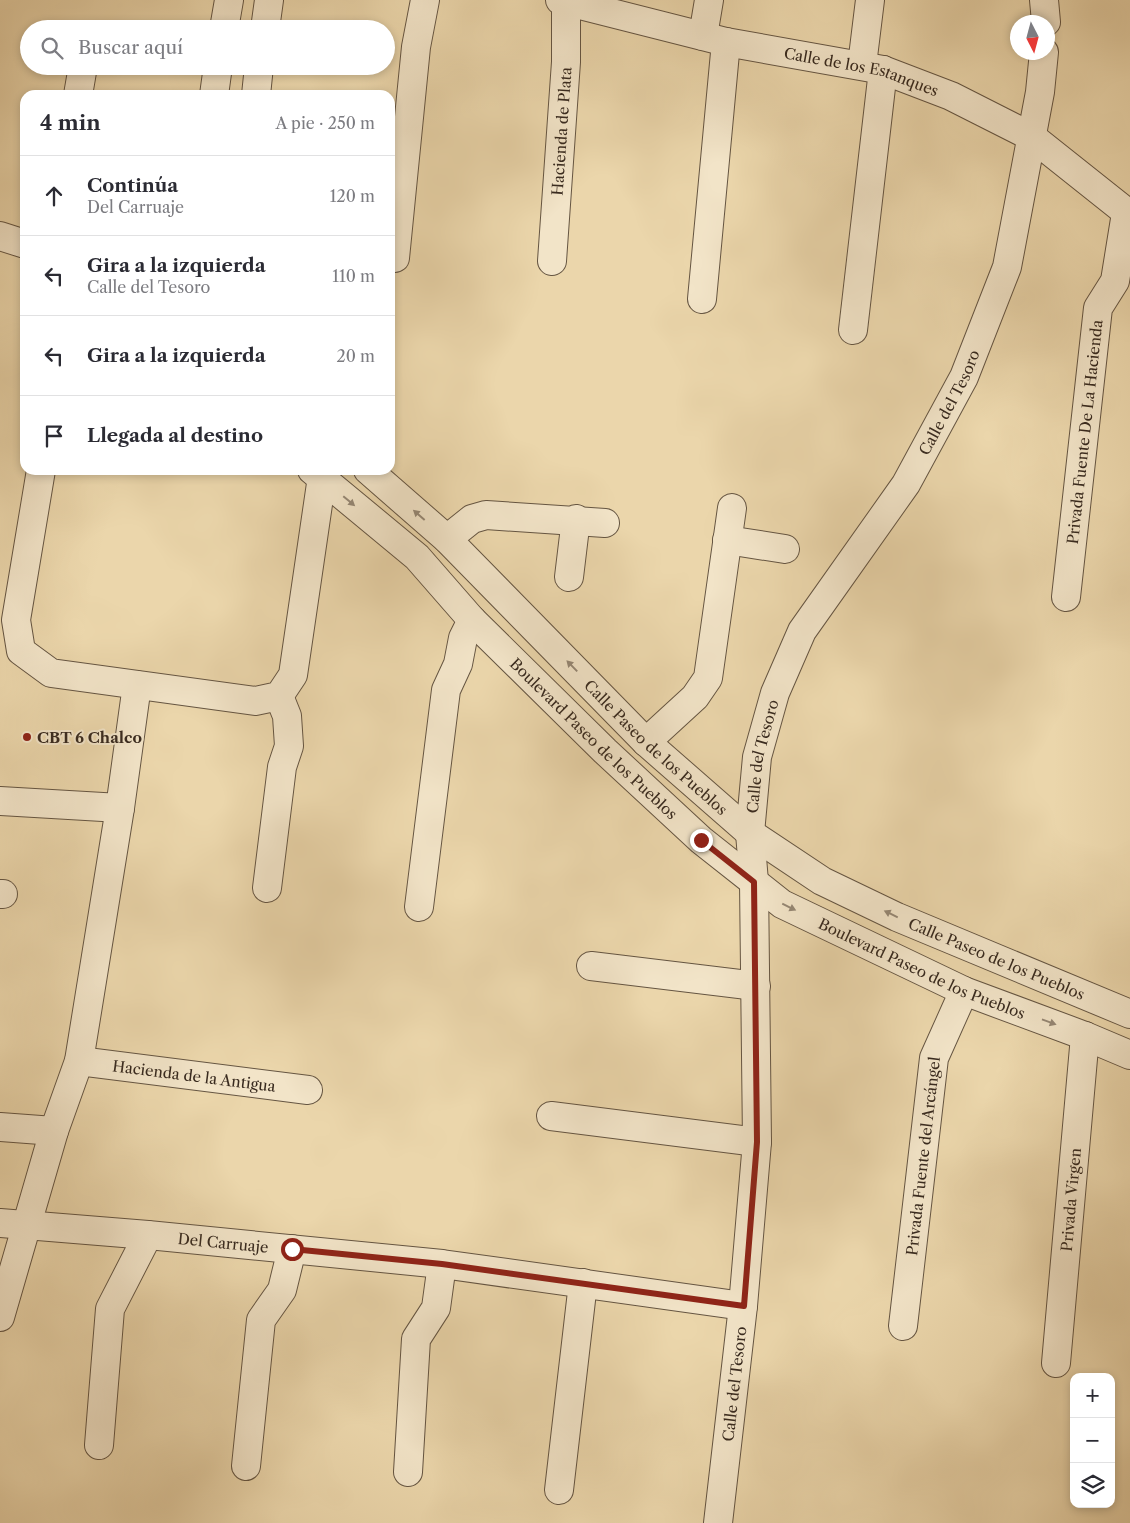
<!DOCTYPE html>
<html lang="es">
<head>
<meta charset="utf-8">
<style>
  :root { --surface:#fff; --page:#f2f2f3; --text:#2b2b33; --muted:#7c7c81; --line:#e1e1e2 }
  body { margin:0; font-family:"Libre Caslon Text",serif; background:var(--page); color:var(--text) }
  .controls { position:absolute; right:15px; bottom:15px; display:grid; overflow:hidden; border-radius:10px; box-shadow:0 2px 8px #0003 }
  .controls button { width:45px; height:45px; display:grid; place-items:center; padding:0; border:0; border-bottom:1px solid var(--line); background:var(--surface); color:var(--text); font:25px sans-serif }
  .compass { position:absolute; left:1010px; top:15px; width:45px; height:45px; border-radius:50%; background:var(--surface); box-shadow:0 2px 8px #0003; rotate:174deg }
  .stop { position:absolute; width:15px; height:15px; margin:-11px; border:4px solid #8f2418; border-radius:50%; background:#fff }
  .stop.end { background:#8f2418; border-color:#fff; box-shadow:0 1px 5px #0008 }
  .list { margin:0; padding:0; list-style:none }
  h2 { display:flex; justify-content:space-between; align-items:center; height:65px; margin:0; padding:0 20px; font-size:21px }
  h2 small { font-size:16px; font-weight:400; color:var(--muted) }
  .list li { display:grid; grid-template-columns:32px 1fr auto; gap:15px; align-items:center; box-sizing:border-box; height:80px; padding:0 20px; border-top:1px solid var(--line) }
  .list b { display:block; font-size:19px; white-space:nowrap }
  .list p { margin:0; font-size:16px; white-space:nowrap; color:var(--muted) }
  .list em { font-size:16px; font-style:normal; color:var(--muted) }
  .icon { flex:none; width:28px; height:28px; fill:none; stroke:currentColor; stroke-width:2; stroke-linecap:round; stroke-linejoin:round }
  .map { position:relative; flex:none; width:1130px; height:1523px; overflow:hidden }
  .search { position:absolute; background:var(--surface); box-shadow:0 2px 8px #0003; left:20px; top:20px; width:375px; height:55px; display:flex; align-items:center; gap:12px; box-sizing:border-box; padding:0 18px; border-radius:28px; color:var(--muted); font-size:19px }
  .panel { position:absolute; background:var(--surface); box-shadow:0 2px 8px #0003; left:20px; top:90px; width:375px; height:385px; border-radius:15px }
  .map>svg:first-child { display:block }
</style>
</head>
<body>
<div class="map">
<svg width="1130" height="1523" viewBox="0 0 1130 1523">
  <rect width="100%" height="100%" fill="#ebd6ab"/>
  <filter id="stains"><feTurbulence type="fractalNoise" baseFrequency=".004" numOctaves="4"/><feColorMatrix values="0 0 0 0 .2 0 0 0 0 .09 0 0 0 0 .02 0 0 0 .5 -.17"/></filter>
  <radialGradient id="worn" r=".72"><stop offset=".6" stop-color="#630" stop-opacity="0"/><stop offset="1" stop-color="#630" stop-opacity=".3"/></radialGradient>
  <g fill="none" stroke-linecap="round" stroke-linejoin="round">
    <g stroke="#655542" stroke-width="30">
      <g id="minor">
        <path id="s1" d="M560 0 726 42 883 70 951 96 1032 137 1130 215"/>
        <path d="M1044 0 1046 22"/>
        <path d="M224 29 229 0"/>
        <path d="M265 29 269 0"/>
        <path d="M703 36 709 0"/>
        <path d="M862 65 870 0"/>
        <path d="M78 95 83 66"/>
        <path d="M214 95 218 66"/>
        <path d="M256 95 259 66"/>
        <path d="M0 236 25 244"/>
        <path d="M395 258 416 47 425 0"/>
        <path id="s2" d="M552 261 566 62V0"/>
        <path d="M702 299 726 42"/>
        <path d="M853 330 883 70"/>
        <path d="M41 470 16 620 21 651 51 673 255 701 279 696 293 675 323 470"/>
        <path id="s3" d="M312 470 417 557 472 620 605 751 701 840 782 904 964 991 1085 1036 1130 1055"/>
        <path id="s4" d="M368 470 447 539 646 742 750 833 822 881 897 917 1130 1014"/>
        <path d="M447 539 472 519 486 515 605 523"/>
        <path d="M727 540 785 549"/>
        <path d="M569 577 576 519"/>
        <path id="s5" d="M1066 597 1098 308 1115 281 1126 213"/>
        <path d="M646 742 695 697 708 678 732 508"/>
        <path d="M0 801 120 808"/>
        <path d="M267 888 282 767 289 746 287 716 279 696"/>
        <path d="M0 894H3"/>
        <path d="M419 907 446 690 458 664 463 638 472 620"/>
        <path d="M591 966 756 986"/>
        <path id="s6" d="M79 1061 308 1090"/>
        <path d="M551 1116 757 1142"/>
        <path d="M0 1127 54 1131"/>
        <path id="s7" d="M0 1223 148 1235 442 1264 743 1306"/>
        <path d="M0 1317 54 1131 79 1061 120 808 137 685"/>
        <path id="s8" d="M903 1326 934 1058 964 991"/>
        <path id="s9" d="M1056 1363 1085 1036"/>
        <path d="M99 1445 110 1309 148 1235"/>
        <path d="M246 1466 261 1320 282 1290 292 1249"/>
        <path d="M408 1472 416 1339 436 1308 442 1264"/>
        <path d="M559 1490 583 1283"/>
        <path id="s10" d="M718 1523 743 1306 757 1142 754 882 750 833 757 757 775 693 802 631 906 484 964 377 1007 267 1040 92 1044 52"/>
      </g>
    </g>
    <use href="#minor" stroke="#f2e4c8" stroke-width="28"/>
  </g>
  <defs><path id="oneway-solid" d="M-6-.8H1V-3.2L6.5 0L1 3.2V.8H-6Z" transform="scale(1.25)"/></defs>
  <g fill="#958774">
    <use href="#oneway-solid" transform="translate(349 501) rotate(40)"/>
    <use href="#oneway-solid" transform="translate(419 515) rotate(-139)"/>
    <use href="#oneway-solid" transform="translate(572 666) rotate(-134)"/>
    <use href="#oneway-solid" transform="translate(789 907) rotate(26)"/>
    <use href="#oneway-solid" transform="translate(891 914) rotate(-154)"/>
    <use href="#oneway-solid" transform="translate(1049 1022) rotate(20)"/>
  </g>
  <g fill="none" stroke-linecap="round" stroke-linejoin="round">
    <path stroke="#8f2418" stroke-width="6" d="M292 1249 442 1264 744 1306 757 1142 754 882 701 840"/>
  </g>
  <circle fill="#8f2418" stroke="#f2e4c8" stroke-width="2" cx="27" cy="737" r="5"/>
  <g text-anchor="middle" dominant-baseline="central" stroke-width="4" stroke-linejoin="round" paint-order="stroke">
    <g font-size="15" fill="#382a1f" stroke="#f2e4c8">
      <text stroke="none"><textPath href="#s1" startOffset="310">Calle de los Estanques</textPath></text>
      <text stroke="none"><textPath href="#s2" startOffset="130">Hacienda de Plata</textPath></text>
      <text stroke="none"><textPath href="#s10" startOffset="1175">Calle del Tesoro</textPath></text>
      <text stroke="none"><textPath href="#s5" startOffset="166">Privada Fuente De La Hacienda</textPath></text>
      <text stroke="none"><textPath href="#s3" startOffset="390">Boulevard Paseo de los Pueblos</textPath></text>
      <text stroke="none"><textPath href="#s4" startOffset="400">Calle Paseo de los Pueblos</textPath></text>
      <text stroke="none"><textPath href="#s10" startOffset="770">Calle del Tesoro</textPath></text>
      <text stroke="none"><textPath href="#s4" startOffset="805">Calle Paseo de los Pueblos</textPath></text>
      <text stroke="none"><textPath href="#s3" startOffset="795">Boulevard Paseo de los Pueblos</textPath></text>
      <text stroke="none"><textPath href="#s6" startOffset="116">Hacienda de la Antigua</textPath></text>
      <text stroke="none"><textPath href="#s8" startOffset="171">Privada Fuente del Arcángel</textPath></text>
      <text stroke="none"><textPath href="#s9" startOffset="164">Privada Virgen</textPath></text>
      <text stroke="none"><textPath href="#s7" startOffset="224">Del Carruaje</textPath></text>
      <text stroke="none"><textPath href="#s10" startOffset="140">Calle del Tesoro</textPath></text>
    </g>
    <g font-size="15" font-weight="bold" fill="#382a1f" stroke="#f2e4c8" text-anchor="start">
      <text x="37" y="737">CBT 6 Chalco</text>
    </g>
  </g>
  <rect width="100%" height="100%" filter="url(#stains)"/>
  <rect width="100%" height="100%" fill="url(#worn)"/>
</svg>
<div class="controls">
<button>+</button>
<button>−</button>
<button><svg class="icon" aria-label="layers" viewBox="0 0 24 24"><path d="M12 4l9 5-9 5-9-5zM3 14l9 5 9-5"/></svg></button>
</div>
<svg class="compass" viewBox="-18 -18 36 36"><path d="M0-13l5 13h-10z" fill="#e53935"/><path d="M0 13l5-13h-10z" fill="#7c7c81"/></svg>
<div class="stop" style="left:292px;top:1249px"></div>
<div class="stop end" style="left:701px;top:840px"></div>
<div class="search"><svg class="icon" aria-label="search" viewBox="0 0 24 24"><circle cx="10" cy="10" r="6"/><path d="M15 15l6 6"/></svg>Buscar aquí</div>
<section class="panel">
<h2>4 min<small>A pie · 250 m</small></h2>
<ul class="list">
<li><svg class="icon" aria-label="ahead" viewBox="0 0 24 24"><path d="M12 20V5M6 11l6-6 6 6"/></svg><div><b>Continúa</b><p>Del Carruaje</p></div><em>120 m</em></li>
<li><svg class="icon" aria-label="left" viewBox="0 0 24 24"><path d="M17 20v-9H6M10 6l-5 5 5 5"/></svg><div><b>Gira a la izquierda</b><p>Calle del Tesoro</p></div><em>110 m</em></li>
<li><svg class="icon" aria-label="left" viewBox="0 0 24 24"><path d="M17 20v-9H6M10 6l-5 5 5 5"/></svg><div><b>Gira a la izquierda</b></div><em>20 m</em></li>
<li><svg class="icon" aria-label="arrive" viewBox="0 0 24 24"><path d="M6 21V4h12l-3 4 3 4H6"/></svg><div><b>Llegada al destino</b></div></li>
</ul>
</section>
</div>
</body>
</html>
